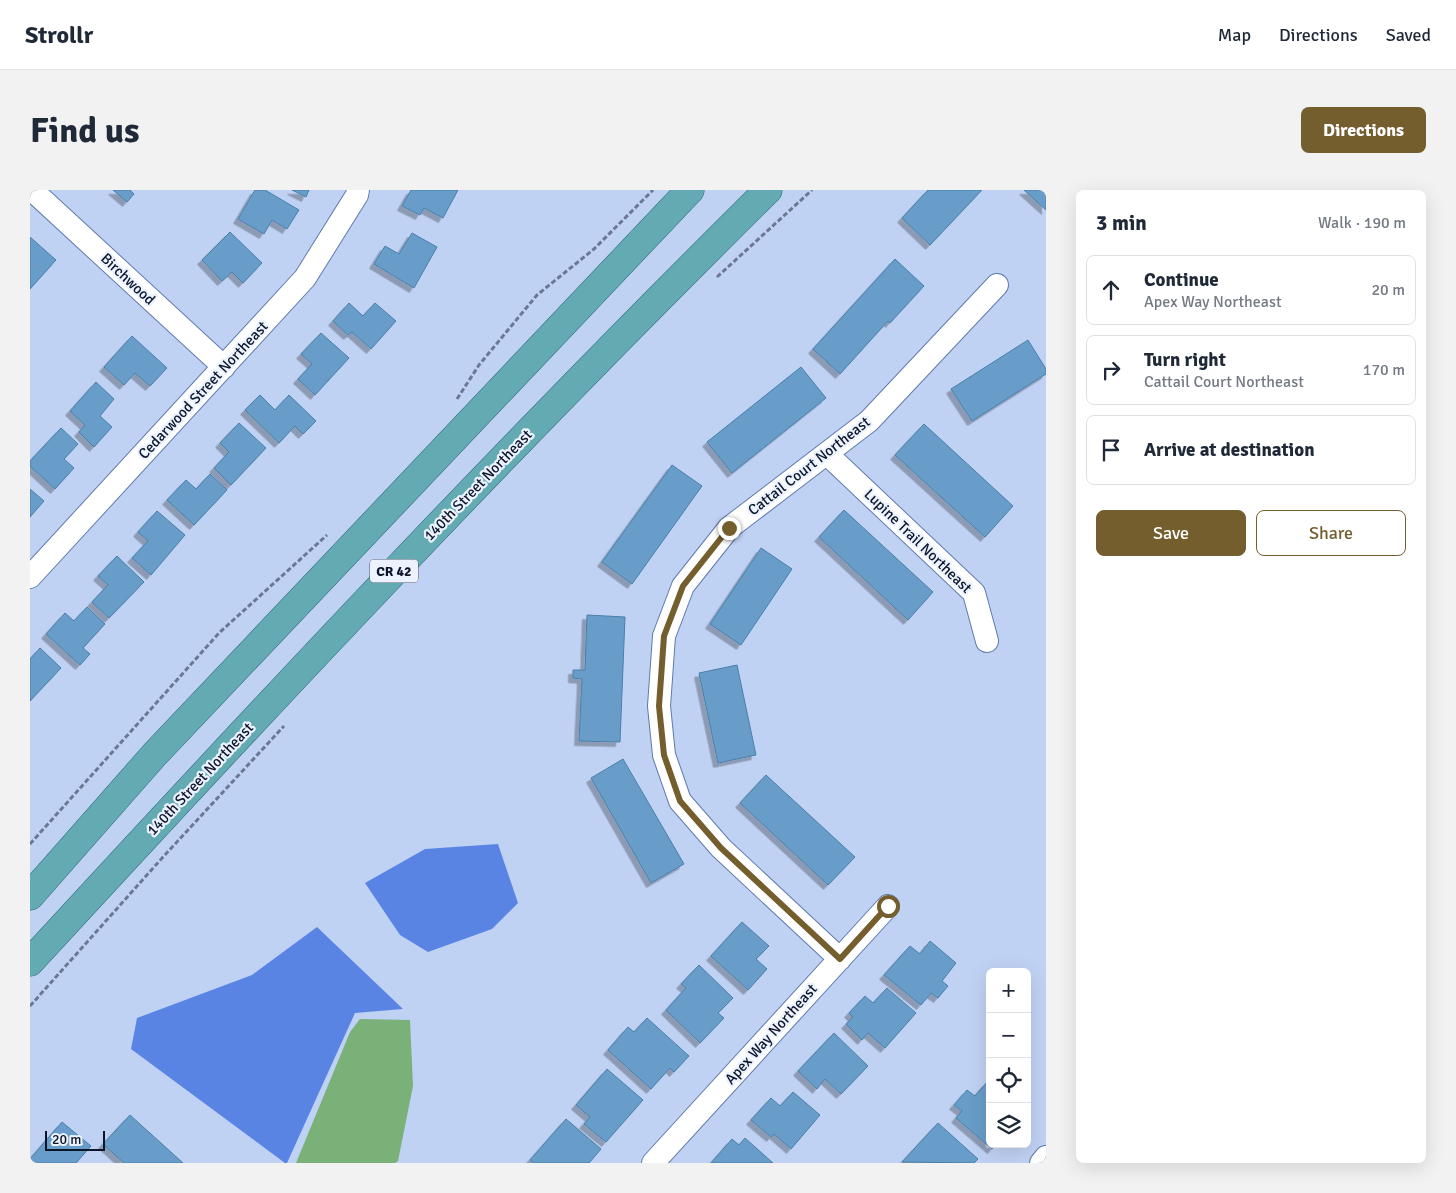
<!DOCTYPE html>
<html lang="en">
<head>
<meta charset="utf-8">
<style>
  :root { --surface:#fff; --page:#f2f2f3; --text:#1f2937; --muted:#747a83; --line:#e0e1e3; --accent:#755e2e }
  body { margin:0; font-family:Signika,sans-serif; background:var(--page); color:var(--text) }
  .controls { position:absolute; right:15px; bottom:15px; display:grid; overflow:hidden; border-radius:8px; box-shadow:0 5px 20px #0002 }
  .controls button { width:45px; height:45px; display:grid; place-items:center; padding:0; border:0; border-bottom:1px solid var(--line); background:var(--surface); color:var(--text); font:25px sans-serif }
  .scale { position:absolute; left:15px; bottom:12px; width:60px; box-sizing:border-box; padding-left:5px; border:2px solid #0b1529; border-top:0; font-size:14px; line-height:18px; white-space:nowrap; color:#0b1529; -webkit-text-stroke:4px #ecf2fe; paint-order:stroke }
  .stop { position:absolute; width:15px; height:15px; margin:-11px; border:4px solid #755e2e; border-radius:50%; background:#fff }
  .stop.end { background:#755e2e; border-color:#fff; box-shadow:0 1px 5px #0008 }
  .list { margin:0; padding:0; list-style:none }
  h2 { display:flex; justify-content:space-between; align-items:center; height:65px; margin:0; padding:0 20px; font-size:21px }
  h2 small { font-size:16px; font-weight:400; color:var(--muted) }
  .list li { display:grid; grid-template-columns:32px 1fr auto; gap:15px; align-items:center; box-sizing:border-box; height:70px; margin:0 10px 10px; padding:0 10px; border:1px solid var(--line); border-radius:8px }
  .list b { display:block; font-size:19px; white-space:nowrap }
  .list p { margin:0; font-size:16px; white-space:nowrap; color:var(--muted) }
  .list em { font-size:16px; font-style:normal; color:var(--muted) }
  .actions { display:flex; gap:10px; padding:15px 20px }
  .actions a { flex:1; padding:11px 0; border:1px solid var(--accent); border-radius:8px; text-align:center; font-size:18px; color:var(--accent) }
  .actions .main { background:var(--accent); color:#fff }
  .icon { flex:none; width:28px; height:28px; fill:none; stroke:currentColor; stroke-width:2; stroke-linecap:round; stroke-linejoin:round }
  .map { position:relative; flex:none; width:1016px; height:973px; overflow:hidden; border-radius:8px }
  header { display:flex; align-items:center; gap:30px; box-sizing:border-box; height:70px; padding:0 25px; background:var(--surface); border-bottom:1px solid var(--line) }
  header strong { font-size:24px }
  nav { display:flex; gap:28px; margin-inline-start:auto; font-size:18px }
  .intro { display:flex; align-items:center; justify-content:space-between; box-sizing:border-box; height:120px; padding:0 30px }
  h1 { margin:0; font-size:35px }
  .button { padding:12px 22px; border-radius:8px; background:var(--accent); color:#fff; font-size:18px; font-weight:700 }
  main { display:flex; gap:30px; padding:0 30px }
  aside { flex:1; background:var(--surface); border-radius:8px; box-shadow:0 5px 20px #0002 }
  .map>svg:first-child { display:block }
</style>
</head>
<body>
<header>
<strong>Strollr</strong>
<nav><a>Map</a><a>Directions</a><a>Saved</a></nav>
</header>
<div class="intro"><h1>Find us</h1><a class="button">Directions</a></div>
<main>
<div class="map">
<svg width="1016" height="973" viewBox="0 0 1016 973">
  <defs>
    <filter id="shadow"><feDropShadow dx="-4.5" dy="4.5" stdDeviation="0" flood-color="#0004"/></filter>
  </defs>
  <rect width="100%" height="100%" fill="#c0d2f4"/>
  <path fill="#79b179" d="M330 829 380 830 383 896 368 971 365 973H266L320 842Z"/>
  <path fill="#5984e4" d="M468 654 488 713 462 739 398 762 370 745 335 693 395 659Z
    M287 737 373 819 325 823 257 973H255L101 859 107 828 222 785Z"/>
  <path fill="#689dc9" stroke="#4a7fa9" filter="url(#shadow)" d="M83 0H100L104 4 97 12Z
    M225 0H235L269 20 257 39 242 30 234 44 208 29Z
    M262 0H279L276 7Z
    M381 0H428L413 28 394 18 390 25 372 16Z
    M898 0H952L900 55 872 28Z
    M994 0H1016V20Z
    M200 42 232 73 213 93 202 82 192 91 172 70Z
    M382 43 407 57 384 98 344 74 355 56 369 64Z
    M0 47 26 70 0 99Z
    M865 69 894 96 860 133 858 131 810 184 783 159Z
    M319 113 333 126 345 113 366 131 341 159 322 142 318 145 303 131Z
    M291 143 319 168 285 205 268 189 282 174 271 164Z
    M102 146 137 178 120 196 105 183 94 195 74 177Z
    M998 150 1016 179V184L942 231 921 199Z
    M771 177 796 208 702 283 677 252Z
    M66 192 84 209 70 226 82 237 64 257 49 242 55 235 40 221Z
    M230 205 245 220 259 205 286 231 273 244 265 236 249 253 215 220Z
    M209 233 236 258 201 295 184 278 199 262 190 253Z
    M894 234 983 316 955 347 865 265Z
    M31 238 48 254 34 269 44 278 25 299 0 276V271Z
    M642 275 672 296 602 394 572 372Z
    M180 284 197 300 164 335 137 310 156 290 166 299Z
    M0 299 14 311 0 327Z
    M814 320 903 402 878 430 789 347Z
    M127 321 155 345 121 385 102 368 118 351 108 342Z
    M731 358 762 379 711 455 680 434Z
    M87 366 114 392 79 428 62 412 78 395 68 386Z
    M57 417 75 434 53 458 60 464 50 475 16 444 35 423 44 431Z
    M557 425 595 427 590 552 549 551 552 489 543 488V480H555Z
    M10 458 31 478 0 511V469Z
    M707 475 726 565 688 573 669 483Z
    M593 569 654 674 621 693 561 588Z
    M736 585 825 667 798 695 710 613Z
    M712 732 739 756 726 769 737 779 718 800 681 766Z
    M900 751 926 773 912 791 918 796 908 808 901 803 891 815 854 785 880 756 890 764Z
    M669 775 703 808 688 823 694 828 670 853 636 820 656 798 651 794Z
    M857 798 886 823 855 858 838 843 832 850 816 834 823 827 819 823 835 806 843 813Z
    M617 828 659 866 644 882 640 878 621 899 578 860 598 837 604 842Z
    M804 843 838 876 811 904 795 889 787 899 768 881Z
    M577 879 613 910 576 952 554 934 560 927 546 915Z
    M957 892 960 895V954H966L962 959 926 928 932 921 924 915 937 900 945 906Z
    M763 902 790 925 761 959 744 944 741 947 721 930 741 908 750 916Z
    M100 925 153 973H94L73 954Z
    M536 929 571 959 559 973H504L500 970Z
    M32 932 61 956 46 973H0V969Z
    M908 933 948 969 944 973 872 972Z
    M715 948 743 973H681L702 949 709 955Z"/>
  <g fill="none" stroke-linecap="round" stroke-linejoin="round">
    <g stroke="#607aae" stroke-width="24">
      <path id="minor" d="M2 0 194 177
        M797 264 944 403 957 451
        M0 387 275 88 327 5 328 0
        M810 769 691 658 650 611 634 565 629 516 634 446 653 396 699 338 839 231 967 95
        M623 973 858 716
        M1011 973 1016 967"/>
    </g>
    <g stroke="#2b6875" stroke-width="29">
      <path id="trunk" d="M0 706 125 564 660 0
        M0 772C241 510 485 250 738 0"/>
    </g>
    <path stroke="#6a7893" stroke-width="3" stroke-dasharray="5 2.5" stroke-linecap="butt" d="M687 87 782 0
      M427 209 449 175 507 105 564 59 623 0
      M0 654 189 443 297 345
      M0 816 133 667 254 536"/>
    <use href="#minor" stroke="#fff" stroke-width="22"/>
    <use href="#trunk" stroke="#63aab2" stroke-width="28"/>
  </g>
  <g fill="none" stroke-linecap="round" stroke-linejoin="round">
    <path stroke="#755e2e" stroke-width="6" d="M699 338 653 396 634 446 629 516 634 565 650 611 691 658 810 769 858 716"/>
  </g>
  <g text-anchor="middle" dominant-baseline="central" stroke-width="4.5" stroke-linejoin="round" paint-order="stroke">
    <rect fill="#ecf2fe" stroke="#4e5769" stroke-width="1" x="340" y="369.5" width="48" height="23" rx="4"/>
    <g font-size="14" font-weight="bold" fill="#0b1529">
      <text x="364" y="381">CR 42</text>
    </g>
    <g font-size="15" fill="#0b1529" stroke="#ecf2fe">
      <text transform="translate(98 89) rotate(43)">Birchwood</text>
      <text transform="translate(173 200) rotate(-47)">Cedarwood Street Northeast</text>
      <text transform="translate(779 276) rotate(-38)">Cattail Court Northeast</text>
      <text transform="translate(448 295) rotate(-46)">140th Street Northeast</text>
      <text transform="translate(888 351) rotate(44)">Lupine Trail Northeast</text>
      <text transform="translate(170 589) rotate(-47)">140th Street Northeast</text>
      <text transform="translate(741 844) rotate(-48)">Apex Way Northeast</text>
    </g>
  </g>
</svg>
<div class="controls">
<button>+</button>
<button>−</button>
<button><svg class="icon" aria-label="locate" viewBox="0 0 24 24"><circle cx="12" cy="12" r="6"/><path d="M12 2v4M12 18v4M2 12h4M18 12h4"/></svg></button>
<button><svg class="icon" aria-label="layers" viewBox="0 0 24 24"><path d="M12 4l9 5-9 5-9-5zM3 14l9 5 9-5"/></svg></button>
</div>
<div class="scale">20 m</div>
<div class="stop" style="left:858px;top:716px"></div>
<div class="stop end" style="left:699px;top:338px"></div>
</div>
<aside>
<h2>3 min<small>Walk · 190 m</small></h2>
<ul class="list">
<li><svg class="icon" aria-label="ahead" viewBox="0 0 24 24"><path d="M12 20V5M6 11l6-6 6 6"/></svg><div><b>Continue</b><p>Apex Way Northeast</p></div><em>20 m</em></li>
<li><svg class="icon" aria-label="right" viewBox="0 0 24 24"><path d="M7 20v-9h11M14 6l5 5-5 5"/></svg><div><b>Turn right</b><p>Cattail Court Northeast</p></div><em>170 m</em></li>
<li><svg class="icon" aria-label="arrive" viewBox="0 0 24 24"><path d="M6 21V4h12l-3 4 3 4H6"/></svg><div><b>Arrive at destination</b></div></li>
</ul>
<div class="actions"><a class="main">Save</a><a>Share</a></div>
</aside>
</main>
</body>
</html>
